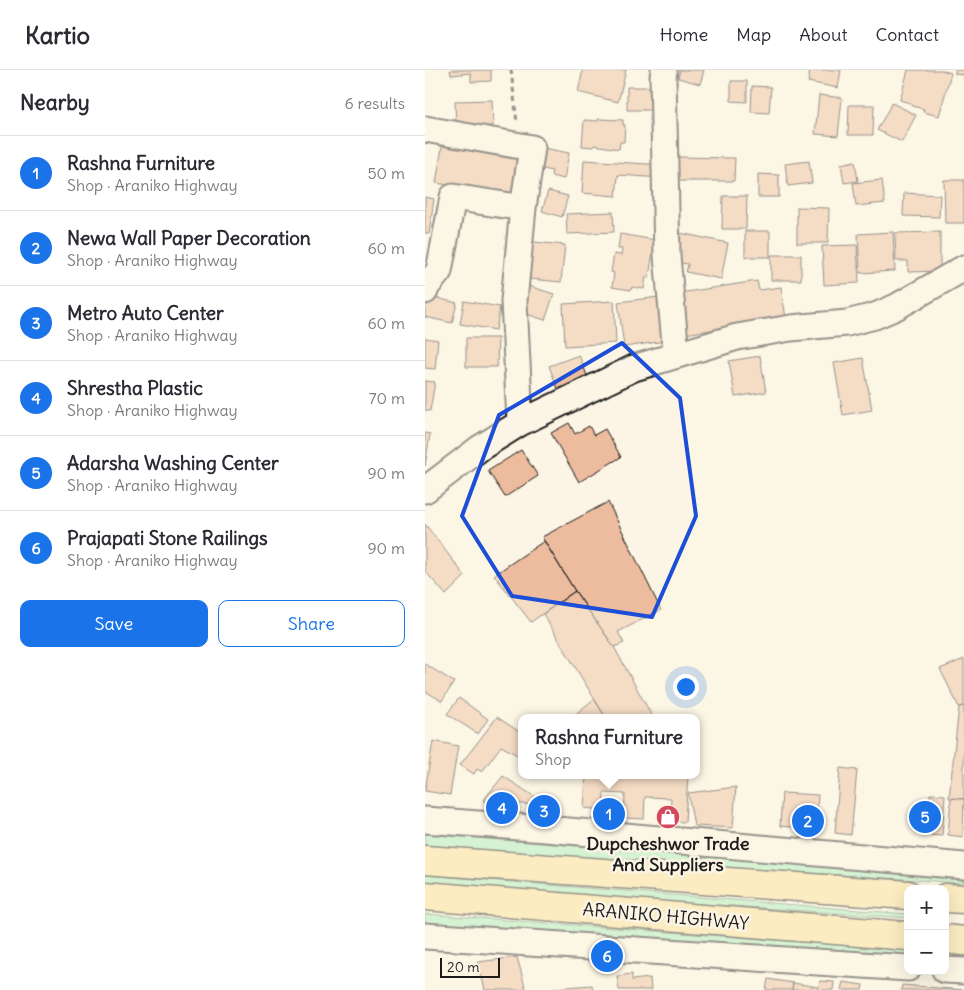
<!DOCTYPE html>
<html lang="en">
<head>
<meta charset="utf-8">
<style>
  :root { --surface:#fff; --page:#f2f2f3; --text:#2b2b33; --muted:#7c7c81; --line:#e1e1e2; --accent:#1a73e8 }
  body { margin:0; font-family:Delius,sans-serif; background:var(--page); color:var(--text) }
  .controls { position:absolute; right:15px; bottom:15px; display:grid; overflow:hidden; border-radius:10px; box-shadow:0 5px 20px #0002 }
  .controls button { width:45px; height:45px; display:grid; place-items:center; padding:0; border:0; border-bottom:1px solid var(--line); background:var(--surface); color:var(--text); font:25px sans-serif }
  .scale { position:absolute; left:15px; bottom:12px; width:60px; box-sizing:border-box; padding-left:5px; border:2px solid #1c1c1c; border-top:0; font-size:14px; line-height:18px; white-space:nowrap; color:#1c1c1c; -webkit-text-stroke:4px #fcf5e5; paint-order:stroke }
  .you { position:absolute; left:260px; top:616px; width:18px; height:18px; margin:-12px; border:4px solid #fff; border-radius:50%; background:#1a73e8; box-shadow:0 0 0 8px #1a73e833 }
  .badge { display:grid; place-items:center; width:32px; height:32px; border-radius:50%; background:var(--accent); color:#fff; font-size:16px; font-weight:700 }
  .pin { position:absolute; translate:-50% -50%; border:2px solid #fff; box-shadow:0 1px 5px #0006 }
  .popup { position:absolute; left:93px; top:644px; width:182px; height:65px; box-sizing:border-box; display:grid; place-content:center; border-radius:10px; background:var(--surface); filter:drop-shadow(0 1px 4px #0005); font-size:16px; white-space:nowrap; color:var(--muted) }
  .popup b { font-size:19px; color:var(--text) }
  .popup::after { content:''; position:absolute; left:50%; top:100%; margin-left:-10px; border:10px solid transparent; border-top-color:var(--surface) }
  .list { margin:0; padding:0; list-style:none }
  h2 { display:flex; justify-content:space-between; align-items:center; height:65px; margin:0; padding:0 20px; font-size:21px }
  h2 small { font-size:16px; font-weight:400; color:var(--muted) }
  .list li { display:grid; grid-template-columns:32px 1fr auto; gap:15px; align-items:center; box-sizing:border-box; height:75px; padding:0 20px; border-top:1px solid var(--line) }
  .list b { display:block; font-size:19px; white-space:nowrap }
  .list p { margin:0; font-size:16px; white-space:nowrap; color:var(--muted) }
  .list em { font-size:16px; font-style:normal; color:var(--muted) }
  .actions { display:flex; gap:10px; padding:15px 20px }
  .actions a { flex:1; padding:11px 0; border:1px solid var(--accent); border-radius:10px; text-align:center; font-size:18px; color:var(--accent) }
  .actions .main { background:var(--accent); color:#fff }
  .map { position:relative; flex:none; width:539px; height:920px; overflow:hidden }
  header { display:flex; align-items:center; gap:30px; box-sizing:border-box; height:70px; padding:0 25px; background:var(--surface); border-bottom:1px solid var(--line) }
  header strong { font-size:24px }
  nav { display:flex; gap:28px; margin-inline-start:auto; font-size:18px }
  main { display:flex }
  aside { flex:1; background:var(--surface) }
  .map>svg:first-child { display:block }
</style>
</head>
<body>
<header>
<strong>Kartio</strong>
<nav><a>Home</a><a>Map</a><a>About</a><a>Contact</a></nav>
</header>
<main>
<aside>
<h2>Nearby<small>6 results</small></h2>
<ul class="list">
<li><span class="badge">1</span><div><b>Rashna Furniture</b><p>Shop · Araniko Highway</p></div><em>50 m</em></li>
<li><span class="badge">2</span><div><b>Newa Wall Paper Decoration</b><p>Shop · Araniko Highway</p></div><em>60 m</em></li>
<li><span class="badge">3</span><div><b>Metro Auto Center</b><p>Shop · Araniko Highway</p></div><em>60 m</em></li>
<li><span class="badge">4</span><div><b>Shrestha Plastic</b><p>Shop · Araniko Highway</p></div><em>70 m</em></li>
<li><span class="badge">5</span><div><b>Adarsha Washing Center</b><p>Shop · Araniko Highway</p></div><em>90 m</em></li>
<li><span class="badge">6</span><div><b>Prajapati Stone Railings</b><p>Shop · Araniko Highway</p></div><em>90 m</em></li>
</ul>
<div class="actions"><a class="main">Save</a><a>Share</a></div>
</aside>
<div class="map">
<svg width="539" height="920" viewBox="0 0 539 920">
  <rect width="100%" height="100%" fill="#fcf5e5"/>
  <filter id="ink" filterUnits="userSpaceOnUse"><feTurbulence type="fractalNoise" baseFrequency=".02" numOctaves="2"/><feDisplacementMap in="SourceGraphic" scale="10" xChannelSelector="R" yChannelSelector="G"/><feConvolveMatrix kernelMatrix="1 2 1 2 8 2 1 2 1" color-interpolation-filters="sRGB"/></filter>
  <g filter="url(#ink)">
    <path fill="#a7eebb" stroke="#62856c" d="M0 764C180 777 359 795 539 808V813L139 787 0 775Z
      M0 805 483 844V848L101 822 0 814Z
      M0 844 483 880V886L0 858Z"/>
    <path fill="#edbc9e" stroke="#1c1c1c" d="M25 0H66V11L46 12V3L26 5Z
      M158 0H201L193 32 153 22Z
      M255 0H279L275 14 253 8Z
      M385 0H416L413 18 383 12Z
      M483 0H516L526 3 514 46 498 42 499 39 487 36 488 34 475 30Z
      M530 0H539V5L530 4Z
      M306 11H322V32L306 31Z
      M327 16 346 17 344 43 326 42Z
      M202 17H232V40H202Z
      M394 25 417 28 413 66 390 64Z
      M67 30 68 56 31 57 30 31Z
      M467 33 491 45 477 72 452 60Z
      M424 35H449L448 65H423Z
      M173 49 198 50V55H200L199 72H195L194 79 169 75V77L157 76 159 50 173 51Z
      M18 71 101 84 95 127 11 113Z
      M118 78 144 83 139 109 126 106 127 101 114 98Z
      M250 87 310 88 309 111H250Z
      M159 90 238 95 237 108 193 105 191 126 157 123Z
      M384 91 387 113 363 116 360 94Z
      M430 91 433 111 419 113 416 94Z
      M333 104 354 105V127H333Z
      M457 110 460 133 431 136 428 113Z
      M519 110H539V153H520Z
      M123 121 143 126 137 147 117 141Z
      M479 123 515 125 514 147 478 146Z
      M298 126H322L321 159H297Z
      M0 127 9 129 4 164 0 163Z
      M372 137 404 138 403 173H372Z
      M188 142 189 162 142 164 141 144Z
      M320 161H345V187H320Z
      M468 162 470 201 435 203 433 164Z
      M515 162V201L483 202V191H471L470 163Z
      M255 163 303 173 296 209 261 202 263 194 249 192Z
      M195 164 230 170 224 207H221L219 219 207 217 206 220 187 217 189 203 186 202 189 184 196 185 197 179H193Z
      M99 171 140 175 136 212 95 208Z
      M432 175 434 213 399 215 397 176Z
      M346 185H376V210H346Z
      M332 211 334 220 356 217 361 248 254 265 248 224Z
      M101 215 129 224 120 250 92 241Z
      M0 225 32 233 27 253 0 247Z
      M234 227 241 271 199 277 193 232Z
      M39 231 75 237 71 260 35 254Z
      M189 231 191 273 140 276 138 234Z
      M0 268 13 270 10 299 0 298Z
      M41 268H73L72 297H41Z
      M154 285 163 308 133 319 124 296Z
      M335 286 341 322 310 327 304 291Z
      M438 288 447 340 418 345 409 293Z
      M0 311 10 312 5 341 0 340Z
      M144 353 150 364 164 356 169 365 180 359 196 387 154 412 126 363Z
      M0 363 5 364 0 396Z
      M96 380 113 406 80 427 63 401Z
      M183 432 236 540 193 562 199 573 189 577 150 521 117 467Z
      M0 454 40 506 21 525 0 501Z
      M119 471 150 521 106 552 69 505Z
      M150 521 189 577 227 646 223 648H181L118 544Z
      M539 589V636L534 637 515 599Z
      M0 594 29 612 17 631 0 621Z
      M34 628 63 649 53 664 22 644Z
      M169 629 181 648H147V647Z
      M539 636V729L524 728 534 637Z
      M72 647 96 663V687L76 676 57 702 52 699 49 704 35 695Z
      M8 671 33 676 25 725 0 721Z
      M415 698 432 700 426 765 410 763Z
      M161 705H263L260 752 245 751 246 728 220 727 219 749 199 748 200 724 179 723 178 740 159 738Z
      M78 706 124 736 58 731Z
      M311 717 308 758 269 756 263 723Z
      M357 723 393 725 391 759 355 756Z
      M505 724 520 725 517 766 502 765Z
      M526 728 539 729 538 767 523 765Z
      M92 887 101 920H60L53 892Z
      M207 904V910L225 908 226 920H194L192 906Z
      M343 909 368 913 367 920H341Z
      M395 911 409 912 408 920H393Z
      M418 912 438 915 437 920H416Z
      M368 913 393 917V920H367Z
      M167 915 168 920H128V918Z
      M477 915 539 920H476Z"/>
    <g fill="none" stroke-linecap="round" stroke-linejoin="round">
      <g stroke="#1c1c1c" stroke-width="29">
        <path id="minor" d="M239 0 238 7 242 186 251 284
          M0 59 107 78 98 138 89 231 95 353
          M0 221 1 217 14 201 28 127 98 138
          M0 420 55 378 95 353 209 298 312 267 366 258 422 253 450 246 471 237 539 198
          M0 750 121 759 539 796
          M0 866 483 898
          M520 900 539 901"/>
      </g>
      <g stroke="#1c1c1c" stroke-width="31">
        <path id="highway" d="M0 790 483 825
          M0 826 483 866
          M520 828 539 829
          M520 869 539 871"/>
      </g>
      <path stroke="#1c1c1c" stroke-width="3" stroke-dasharray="5 4" stroke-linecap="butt" d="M86 0 92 53"/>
      <use href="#minor" stroke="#fcf5e5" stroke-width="25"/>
      <use href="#highway" stroke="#fbdf96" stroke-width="28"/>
    </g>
  </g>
  <path d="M0 0H539V920H0ZM197 273 255 328 271 446 227 547 87 526 37 446 74 345Z" fill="#fcf5e5" fill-opacity=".55" fill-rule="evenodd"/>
  <path fill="none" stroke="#1d4ed8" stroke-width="4" stroke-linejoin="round" d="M197 273 255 328 271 446 227 547 87 526 37 446 74 345Z"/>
  <defs>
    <g id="shop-disc" transform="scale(1.25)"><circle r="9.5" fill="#d1495b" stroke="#fcf5e5"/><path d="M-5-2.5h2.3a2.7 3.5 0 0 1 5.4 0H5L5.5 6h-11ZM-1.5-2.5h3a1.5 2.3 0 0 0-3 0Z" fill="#fff"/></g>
  </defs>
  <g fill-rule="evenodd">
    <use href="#shop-disc" x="243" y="747"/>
  </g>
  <g text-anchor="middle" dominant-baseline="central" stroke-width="5" stroke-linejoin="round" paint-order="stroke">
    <g font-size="18" font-weight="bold" fill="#1c1c1c" stroke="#fcf5e5">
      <text x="243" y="773">Dupcheshwor Trade<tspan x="243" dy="21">And Suppliers</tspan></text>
    </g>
    <g font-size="18" fill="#1c1c1c" stroke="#fcf5e5">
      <text transform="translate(241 846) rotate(5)">ARANIKO HIGHWAY</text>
    </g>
  </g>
</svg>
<div class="controls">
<button>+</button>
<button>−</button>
</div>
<div class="scale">20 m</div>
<div class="you"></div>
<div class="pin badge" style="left:184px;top:744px">1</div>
<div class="popup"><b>Rashna Furniture</b>Shop</div>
<div class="pin badge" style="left:383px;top:751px">2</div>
<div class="pin badge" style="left:119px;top:741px">3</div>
<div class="pin badge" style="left:77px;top:738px">4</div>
<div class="pin badge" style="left:500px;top:747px">5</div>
<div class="pin badge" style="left:182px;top:886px">6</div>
</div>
</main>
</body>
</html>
